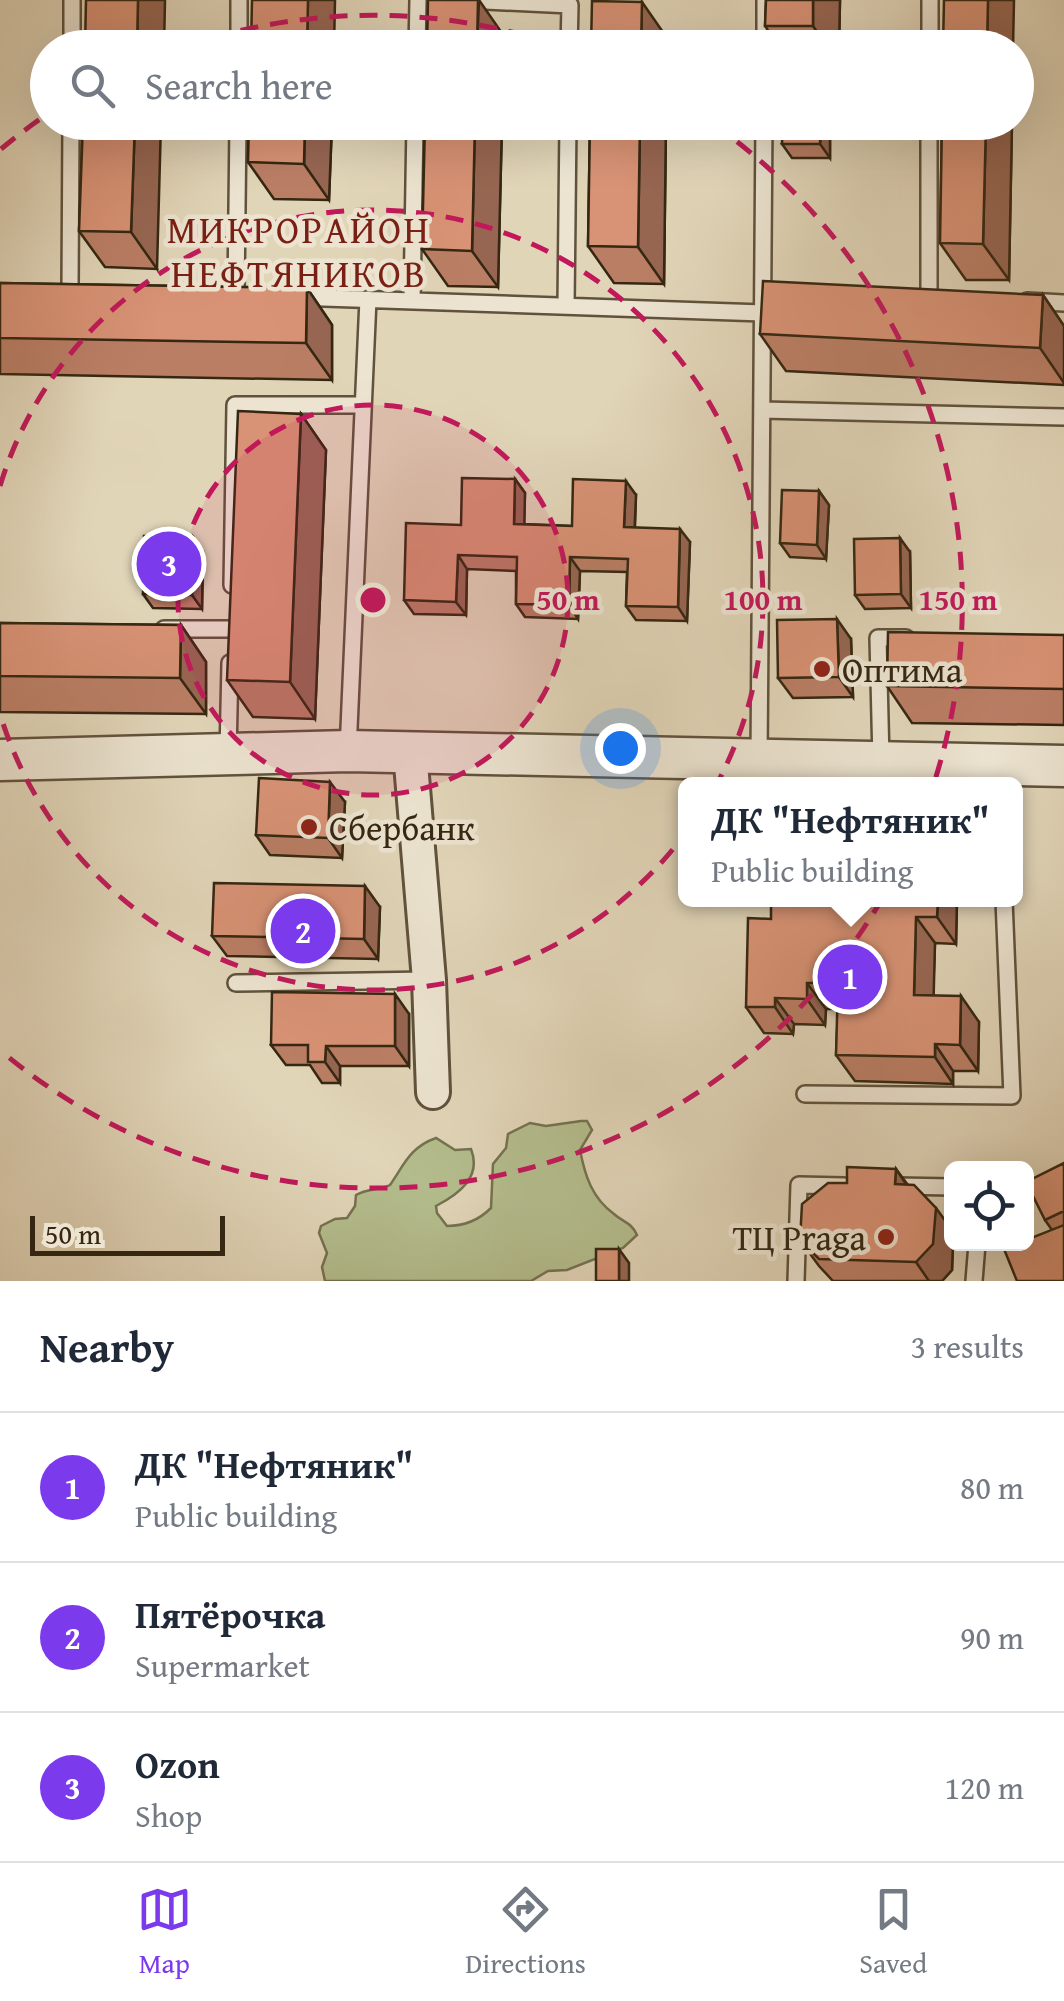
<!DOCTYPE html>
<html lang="en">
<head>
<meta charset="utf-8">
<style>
  :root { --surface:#fff; --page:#f2f2f3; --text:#1f2937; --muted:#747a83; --line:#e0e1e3; --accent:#7c3aed }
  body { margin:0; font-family:"Gentium Book Plus",serif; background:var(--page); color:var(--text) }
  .controls { position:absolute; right:30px; bottom:30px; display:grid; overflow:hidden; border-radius:15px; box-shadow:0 10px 40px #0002 }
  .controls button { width:90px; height:90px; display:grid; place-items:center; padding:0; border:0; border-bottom:2px solid var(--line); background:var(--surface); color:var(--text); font:50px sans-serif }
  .scale { position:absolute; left:30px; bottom:25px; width:195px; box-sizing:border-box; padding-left:10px; border:5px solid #352712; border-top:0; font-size:28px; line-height:35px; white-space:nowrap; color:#352712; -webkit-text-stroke:8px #ece4d1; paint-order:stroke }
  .you { position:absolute; left:620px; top:748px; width:35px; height:35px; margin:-25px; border:8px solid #fff; border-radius:50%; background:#1a73e8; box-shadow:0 0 0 15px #1a73e833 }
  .badge { display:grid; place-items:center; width:65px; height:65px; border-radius:50%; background:var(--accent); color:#fff; font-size:32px; font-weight:700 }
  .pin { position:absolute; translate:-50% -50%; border:5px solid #fff; box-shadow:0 2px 10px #0006 }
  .popup { position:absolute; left:678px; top:777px; width:345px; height:130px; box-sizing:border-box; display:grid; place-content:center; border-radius:15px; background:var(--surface); filter:drop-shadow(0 2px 8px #0005); font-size:32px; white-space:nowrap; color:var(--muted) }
  .popup b { font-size:38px; color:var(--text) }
  .popup::after { content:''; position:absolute; left:50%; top:100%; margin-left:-20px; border:20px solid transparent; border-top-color:var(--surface) }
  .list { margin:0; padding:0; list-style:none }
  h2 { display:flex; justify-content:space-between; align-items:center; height:130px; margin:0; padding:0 40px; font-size:42px }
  h2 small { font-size:32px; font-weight:400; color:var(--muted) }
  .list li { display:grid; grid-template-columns:65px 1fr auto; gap:30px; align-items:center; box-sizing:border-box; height:150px; padding:0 40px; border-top:2px solid var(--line) }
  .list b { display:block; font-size:38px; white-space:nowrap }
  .list p { margin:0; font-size:32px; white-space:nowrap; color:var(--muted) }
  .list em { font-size:32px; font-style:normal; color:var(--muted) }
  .icon { flex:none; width:55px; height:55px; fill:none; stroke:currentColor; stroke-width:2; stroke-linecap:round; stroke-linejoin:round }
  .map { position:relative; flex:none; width:1064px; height:1281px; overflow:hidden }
  .search { position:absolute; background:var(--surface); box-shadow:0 10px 40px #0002; left:30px; right:30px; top:30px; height:110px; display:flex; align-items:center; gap:25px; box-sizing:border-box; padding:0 35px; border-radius:55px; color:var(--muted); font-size:38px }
  .sheet { height:580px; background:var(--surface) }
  nav { display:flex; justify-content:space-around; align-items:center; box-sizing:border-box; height:140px; border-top:2px solid var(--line); background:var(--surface); font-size:28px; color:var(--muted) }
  nav a { display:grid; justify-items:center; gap:5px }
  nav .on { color:var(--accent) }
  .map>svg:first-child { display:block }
</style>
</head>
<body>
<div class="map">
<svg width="1064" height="1281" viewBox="0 0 1064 1281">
  <rect width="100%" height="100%" fill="#e1d5b8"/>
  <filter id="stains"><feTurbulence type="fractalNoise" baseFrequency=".002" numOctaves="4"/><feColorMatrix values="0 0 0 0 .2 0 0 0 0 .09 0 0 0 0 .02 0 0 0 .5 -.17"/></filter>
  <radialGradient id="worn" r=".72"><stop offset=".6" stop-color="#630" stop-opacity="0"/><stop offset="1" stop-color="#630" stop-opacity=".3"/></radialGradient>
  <path fill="#b4bd8d" stroke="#747250" stroke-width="2.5" d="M581 1121H587L592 1130 580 1150C585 1176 592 1198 614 1214 624 1223 631 1222 637 1235L623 1248 567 1270 548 1271 531 1281H325L322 1267 327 1253 319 1233 321 1226 335 1219 347 1218 355 1206 356 1195C368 1188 378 1191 390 1185 404 1165 410 1147 436 1138L455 1150 471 1149C482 1177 459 1194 436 1206L437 1213 447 1226C464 1226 479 1220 491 1208L493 1164 506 1148 508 1134 530 1123 546 1126Z"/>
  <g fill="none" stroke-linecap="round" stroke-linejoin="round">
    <g stroke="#60523c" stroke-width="20">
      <path id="service" d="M465 0 570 5 569 48
        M72 48V0
        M239 48V0
        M417 48 418 0
        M765 48V0
        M930 48V0
        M70 289 71 122
        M236 294 238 122
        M294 297 763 313
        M929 297V122
        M412 301 415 122
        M1027 301 1064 303
        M566 306 568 122
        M762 410 1064 417
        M232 585 235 405H363
        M164 629H231
        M348 751 368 299
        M228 754 230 663
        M759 758 764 122
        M881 760 878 638H906
        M236 983 429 980
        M805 1094 1012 1096 1004 900
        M897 1186 952 1187
        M796 1281 799 1185 844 1186
        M974 1281 977 1244"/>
    </g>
    <g stroke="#60523c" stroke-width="38">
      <path id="minor" d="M410 752 429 980 433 1092"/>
    </g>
    <g stroke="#60523c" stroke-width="45">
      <path id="tertiary" d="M0 760 348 751 1064 766"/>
    </g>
    <use href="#service" stroke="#ece4d1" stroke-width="15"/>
    <use href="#minor" stroke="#ece4d1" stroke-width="32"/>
    <use href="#tertiary" stroke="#ece4d1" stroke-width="40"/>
  </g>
  <path fill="#ba7e65" stroke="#352712" stroke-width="2.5" d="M766 0H840L839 48H780L765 26Z
    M83 122 157 269 105 267 79 231Z
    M249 122H332L329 200 274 199 248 162Z
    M425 122H502L498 287 448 286 422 249Z
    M590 122H666L664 284 614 283 588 246Z
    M942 122H1012L1009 280H966L940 243Z
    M830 136V158H792L782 144Z
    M0 283 307 288 332 325V380L0 374Z
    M1043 295 1064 326V385L786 371 760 334Z
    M301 414 326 450 315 719 253 717 227 680Z
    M515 479 525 493 524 524 572 526 636 495 635 527 690 542 687 621 636 620 626 606 627 572 580 571 578 619 525 617 516 604V571L467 569 466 615 414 614 404 600 461 525Z
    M819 491 829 505 826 559 790 557 780 543Z
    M193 537 203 551 202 609 153 608 143 594Z
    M910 552 911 608 865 609 855 595Z
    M0 623 181 625 206 662V714L0 712Z
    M1064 635V725L912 723 887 686Z
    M851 639 853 697 793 698 778 678Z
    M345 802 342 858 270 855 256 835Z
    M957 900 956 944 935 943 933 995 979 1022 978 1071H953V1084L855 1081 836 1055 838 1009H826L825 1025 794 1024 793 1034 764 1033 746 1007 771 919Z
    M380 907 378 959 227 956 212 936Z
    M409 1014V1066H340V1083H322L310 1065H286L271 1045Z
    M1064 1163V1281L1052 1230 1045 1220Z
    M896 1169 952 1244H953L952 1270 942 1281H833L819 1266 800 1240 847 1183Z"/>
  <path fill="#976652" stroke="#352712" stroke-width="2.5" d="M138 0H165L164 48H137Z
    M308 0H335L334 48H307Z
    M479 0 504 36 503 48H477Z
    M813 0H840L839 48H828L813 26Z
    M988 0H1014L1013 48H987Z
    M642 2 667 38V48H641Z
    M135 122H161L157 269 131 232Z
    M305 122H332L329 200 304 164Z
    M475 122H502L498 287 472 251Z
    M640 122H666L664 284 638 247Z
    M821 122 830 136V158L820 144Z
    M986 122H1012L1009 280 983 244Z
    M307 288 332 325V380L306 343Z
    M1043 295 1064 326V383L1040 348Z
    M301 414 326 450 315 719 290 682Z
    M515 479 525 493 524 538 514 524Z
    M626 481 636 495 634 541 624 527Z
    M819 491 829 505 826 559 817 545Z
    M680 529 690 542 687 621 678 607Z
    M193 537 203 551 202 609 192 595Z
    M900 538 910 552 911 608 901 594Z
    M458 555 467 569 466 615 456 602Z
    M570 557 580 571 578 619 569 605Z
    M837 619 851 639 853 697 839 677Z
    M181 625 206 662V714L180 678Z
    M330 782 345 802 342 858 328 838Z
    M365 886 380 907 378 959 364 939Z
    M938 900H957L956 944 937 917Z
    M916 917 935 943 933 1021 914 995Z
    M807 983 826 1009 825 1025 807 999Z
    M395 994 409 1014V1066L395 1046Z
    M961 996 979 1022 978 1071 960 1045Z
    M775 998 794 1024 793 1034 775 1007Z
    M935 1044 953 1071V1084L935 1057Z
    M326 1046 340 1066V1083L325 1062Z
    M896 1169 914 1196 895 1184Z
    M936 1208 952 1230V1244H953L952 1270 942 1281H929L916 1262Z
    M619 1249 629 1263V1281H619Z"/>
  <path fill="#d89275" stroke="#352712" stroke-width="2.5" d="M86 0H138L137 48H85Z
    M252 0H308L307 48H251Z
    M428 0H478L477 48H427Z
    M766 0H813V26H765Z
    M944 0H988L987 48H943Z
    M592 1 642 2 641 48H591Z
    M83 122H135L131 232 79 231Z
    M249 122H305L304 164 248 162Z
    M425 122H475L472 251 422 249Z
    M590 122H640L638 247 588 246Z
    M783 122H821L820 144H782Z
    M942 122H986L983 244 940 243Z
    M763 281 1043 295 1040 348 760 334Z
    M0 283 307 288 306 343 0 338Z
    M238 411 301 414 290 682 227 680Z
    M462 478 515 479 514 524 572 526 573 479 626 481 624 527 680 529 678 607 626 606 628 559 570 557 569 605 516 604 517 557 458 555 456 602 404 600 406 523 461 525Z
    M782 490 819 491 817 545 780 543Z
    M144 536 193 537 192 595 143 594Z
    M900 538 901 594 855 595 854 539Z
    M837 619 839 677 778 678 777 620Z
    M0 623 181 625 180 678 0 676Z
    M888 632 1064 635V689L887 686Z
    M259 778 330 782 328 838 256 835Z
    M214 883 365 886 364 939 212 936Z
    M771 900H938L937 917H916L914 995 961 996 960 1045 935 1044V1057L836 1055 838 983H807V999L775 998V1007H746L748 918 771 919Z
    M272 992 395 994V1046H326L325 1062H308V1045H271Z
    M1064 1163V1211L1045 1220 1026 1182Z
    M847 1167 896 1169 895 1184 914 1185 936 1208 933 1244 916 1262 819 1259 800 1240 802 1204 828 1183H847Z
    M1064 1225V1281H1017L1004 1249 1018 1244H1026V1240Z
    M596 1249H619V1281H596Z"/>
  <circle cx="373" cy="600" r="195" fill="#c2185b" fill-opacity=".12"/>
  <g fill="none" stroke="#c2185b" stroke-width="5" stroke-dasharray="18 12">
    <circle cx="373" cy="600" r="195"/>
    <path d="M0 486A390 390 0 1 1 0 714"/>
    <path d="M1 149A585 585 0 0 1 46 115M183 47A585 585 0 0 1 563 47M713 124A585 585 0 1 1 1 1051"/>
  </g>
  <g fill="#8f2418" stroke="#ece4d1" stroke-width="4">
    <circle cx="822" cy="669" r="10"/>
    <circle cx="309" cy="827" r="10"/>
    <circle cx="886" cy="1237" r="10"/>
  </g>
  <g text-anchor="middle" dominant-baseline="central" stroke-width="9" stroke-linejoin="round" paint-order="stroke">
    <g font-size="35" fill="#352712" stroke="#ece4d1" text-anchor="start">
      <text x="842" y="669">Оптима</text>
      <text x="329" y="827">Сбербанк</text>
      <text x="866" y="1237" text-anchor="end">ТЦ Praga</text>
    </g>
    <g font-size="38" letter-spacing="2.5" fill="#7a1f14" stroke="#ece4d1">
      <text x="299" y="229">МИКРОРАЙОН<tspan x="299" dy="44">НЕФТЯНИКОВ</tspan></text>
    </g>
  </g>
  <circle cx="373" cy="600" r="15" fill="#c2185b" stroke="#ece4d1" stroke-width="5"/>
  <g font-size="30" text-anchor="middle" font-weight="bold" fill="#c2185b" stroke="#ece4d1" stroke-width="9" stroke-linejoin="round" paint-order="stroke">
    <text x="568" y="610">50 m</text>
    <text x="763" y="610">100 m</text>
    <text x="958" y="610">150 m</text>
  </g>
  <rect width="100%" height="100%" filter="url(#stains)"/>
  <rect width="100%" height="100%" fill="url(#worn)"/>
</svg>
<div class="controls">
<button><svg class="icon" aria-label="locate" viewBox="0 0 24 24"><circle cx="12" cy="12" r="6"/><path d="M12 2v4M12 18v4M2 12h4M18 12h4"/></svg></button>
</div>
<div class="scale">50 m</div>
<div class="you"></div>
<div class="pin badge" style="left:850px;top:977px">1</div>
<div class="popup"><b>ДК &quot;Нефтяник&quot;</b>Public building</div>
<div class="pin badge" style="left:303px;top:931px">2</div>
<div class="pin badge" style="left:169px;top:564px">3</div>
<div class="search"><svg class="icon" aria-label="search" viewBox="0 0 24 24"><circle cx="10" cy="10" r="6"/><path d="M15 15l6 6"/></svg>Search here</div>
</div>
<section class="sheet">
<h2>Nearby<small>3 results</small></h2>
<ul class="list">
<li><span class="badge">1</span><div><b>ДК &quot;Нефтяник&quot;</b><p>Public building</p></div><em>80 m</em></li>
<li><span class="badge">2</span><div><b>Пятёрочка</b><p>Supermarket</p></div><em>90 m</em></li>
<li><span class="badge">3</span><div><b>Ozon</b><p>Shop</p></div><em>120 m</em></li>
</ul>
</section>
<nav>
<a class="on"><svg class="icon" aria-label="map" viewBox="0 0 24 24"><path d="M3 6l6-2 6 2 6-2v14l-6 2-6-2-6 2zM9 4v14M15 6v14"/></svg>Map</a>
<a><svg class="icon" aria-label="directions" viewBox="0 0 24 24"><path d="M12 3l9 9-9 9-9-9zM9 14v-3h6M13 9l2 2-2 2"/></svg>Directions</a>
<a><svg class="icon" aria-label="saved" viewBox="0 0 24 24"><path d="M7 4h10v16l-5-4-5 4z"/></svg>Saved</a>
</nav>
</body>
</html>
